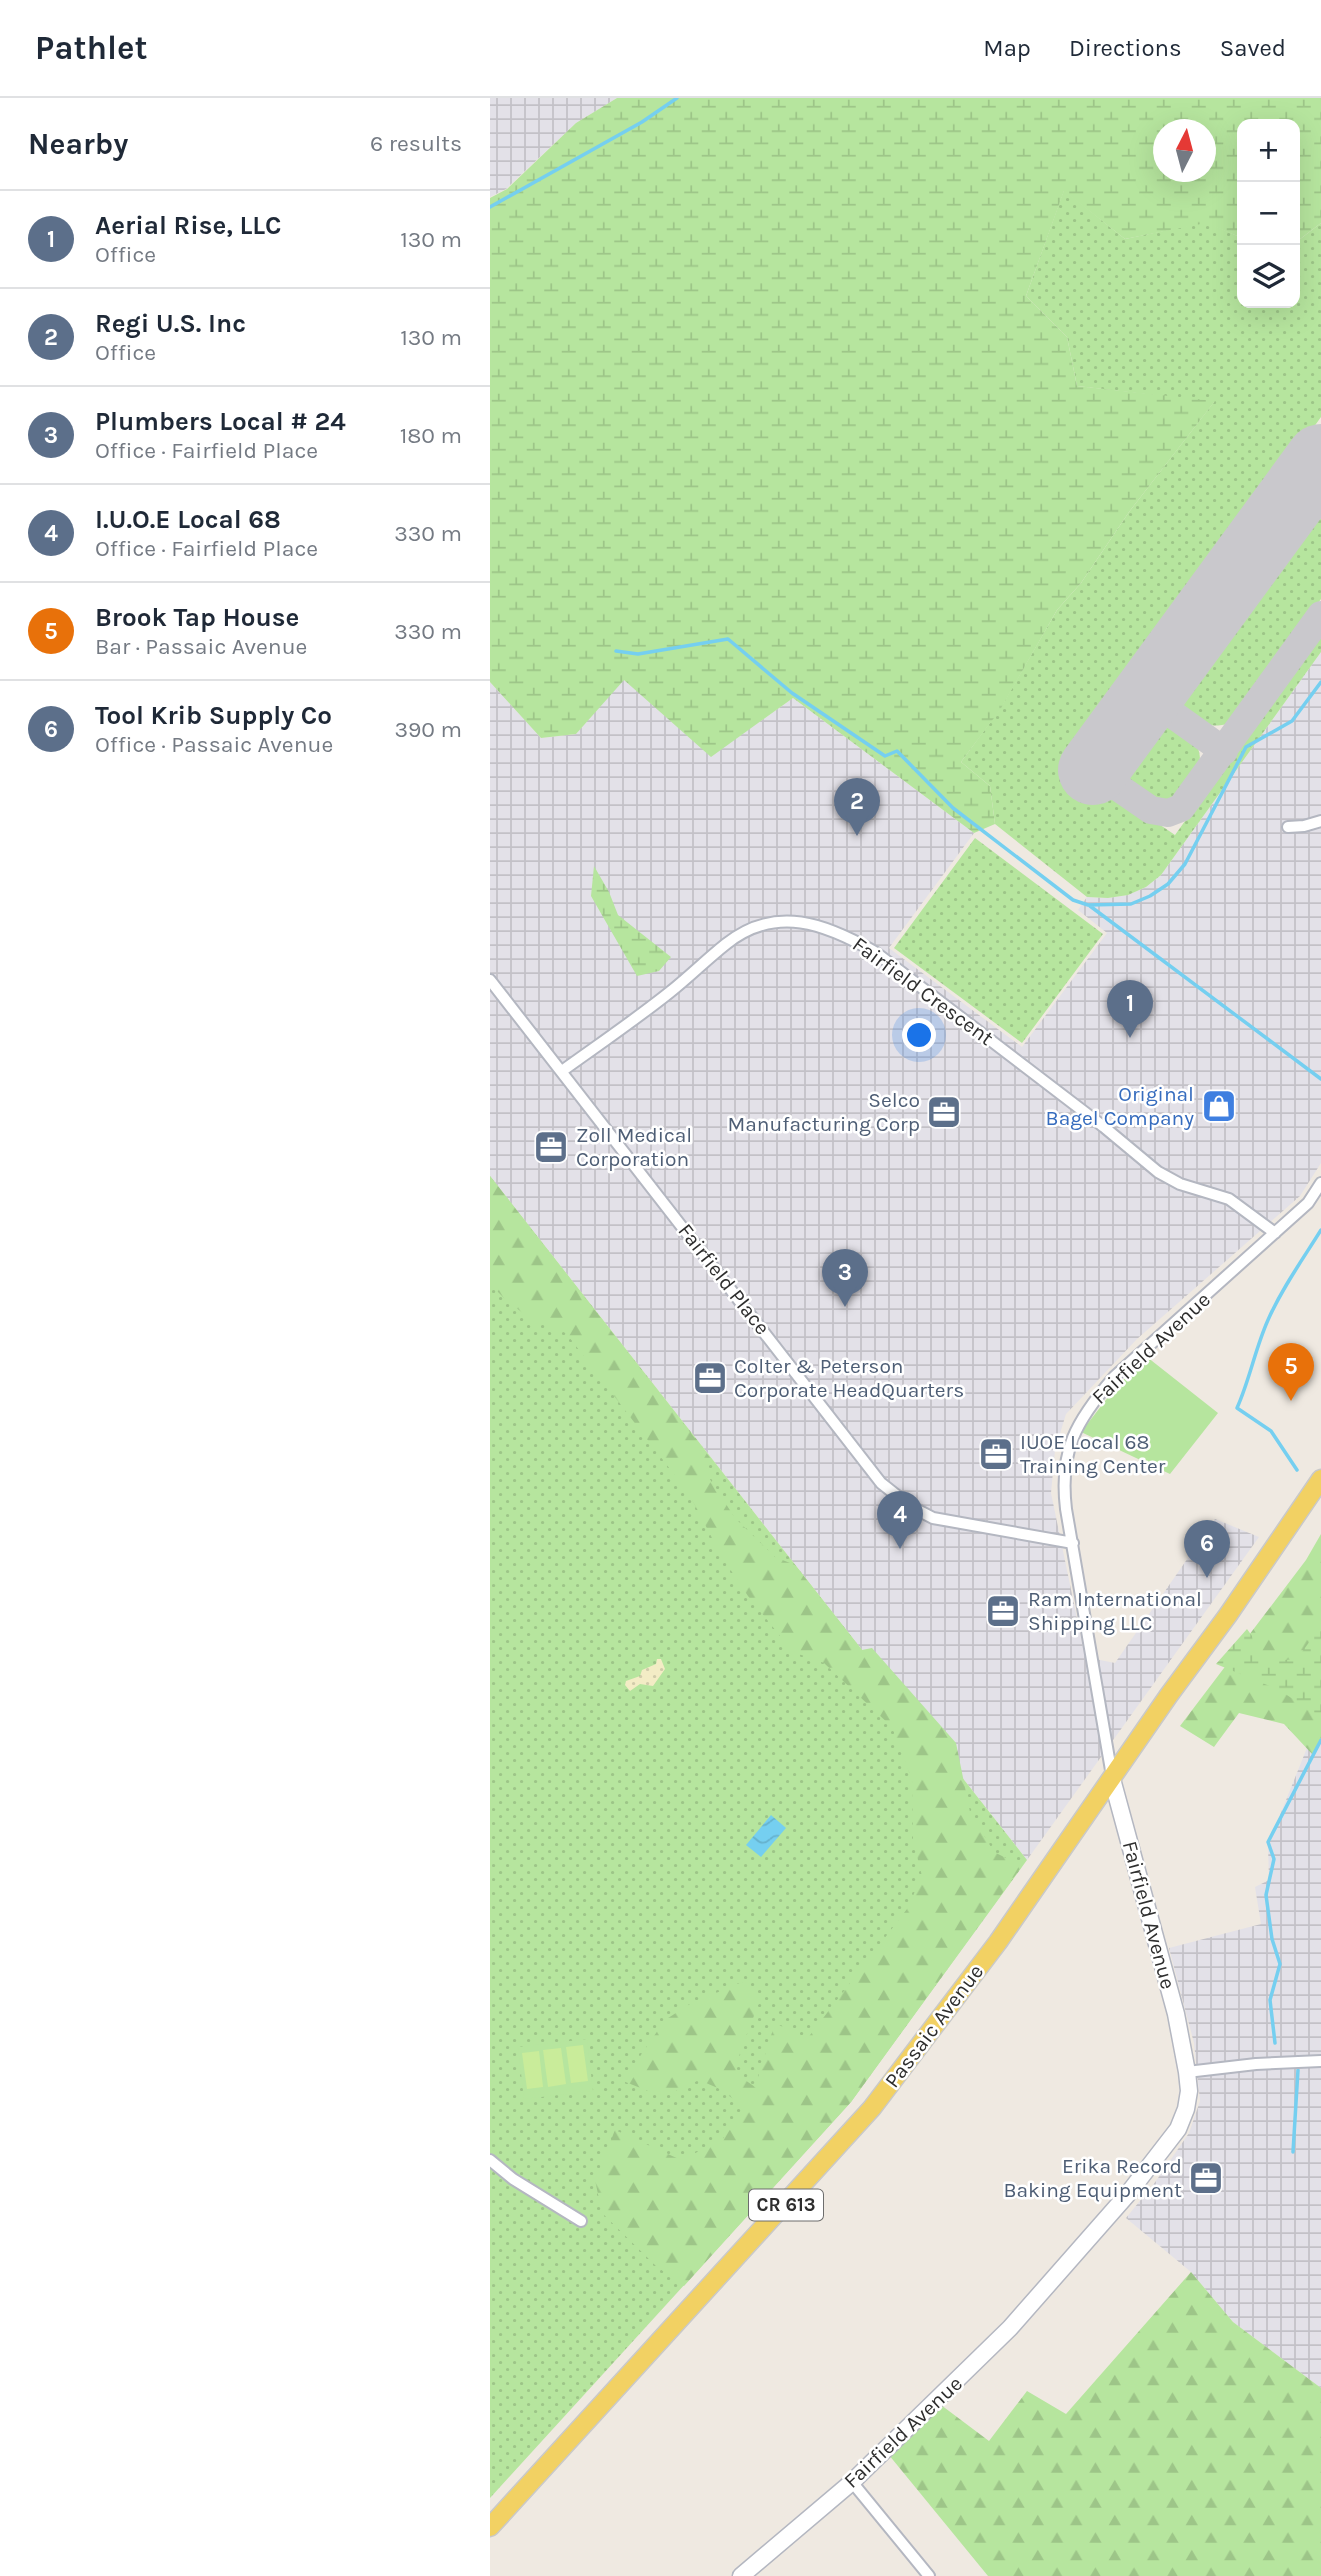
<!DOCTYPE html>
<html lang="en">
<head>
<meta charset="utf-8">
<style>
  :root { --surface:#fff; --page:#f2f2f3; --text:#1f2937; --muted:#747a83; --line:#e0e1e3; --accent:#4264fb }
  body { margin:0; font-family:Karla,sans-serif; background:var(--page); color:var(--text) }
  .controls { position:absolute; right:21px; top:21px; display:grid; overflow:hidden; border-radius:14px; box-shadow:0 7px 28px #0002 }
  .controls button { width:63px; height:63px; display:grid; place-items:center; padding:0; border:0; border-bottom:2px solid var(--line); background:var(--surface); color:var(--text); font:35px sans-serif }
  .compass { position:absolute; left:663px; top:21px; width:63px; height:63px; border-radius:50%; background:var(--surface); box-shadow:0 7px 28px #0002; rotate:6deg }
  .you { position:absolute; left:430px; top:938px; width:24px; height:24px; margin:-18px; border:5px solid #fff; border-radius:50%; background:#1a73e8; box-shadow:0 0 0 10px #1a73e833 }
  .badge { display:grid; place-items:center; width:46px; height:46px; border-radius:50%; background:var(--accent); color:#fff; font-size:23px; font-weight:700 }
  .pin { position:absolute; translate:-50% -58px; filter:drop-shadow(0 2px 4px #0008) }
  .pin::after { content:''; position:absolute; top:37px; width:24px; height:21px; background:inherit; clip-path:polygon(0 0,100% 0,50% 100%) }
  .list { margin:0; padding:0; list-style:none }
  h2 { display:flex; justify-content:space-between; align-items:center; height:91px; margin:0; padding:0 28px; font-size:30px }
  h2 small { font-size:23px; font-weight:400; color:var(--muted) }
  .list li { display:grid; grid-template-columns:46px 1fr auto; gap:21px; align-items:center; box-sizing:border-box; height:98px; padding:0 28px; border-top:2px solid var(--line) }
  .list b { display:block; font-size:26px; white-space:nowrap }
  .list p { margin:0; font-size:23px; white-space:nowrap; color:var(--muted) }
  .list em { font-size:23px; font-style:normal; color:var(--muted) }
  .icon { flex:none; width:38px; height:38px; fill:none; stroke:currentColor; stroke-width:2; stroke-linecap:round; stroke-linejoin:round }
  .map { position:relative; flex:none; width:831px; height:2478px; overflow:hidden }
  header { display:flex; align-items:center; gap:42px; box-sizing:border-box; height:98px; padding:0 35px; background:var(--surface); border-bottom:2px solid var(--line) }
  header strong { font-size:33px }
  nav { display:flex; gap:38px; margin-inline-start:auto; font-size:24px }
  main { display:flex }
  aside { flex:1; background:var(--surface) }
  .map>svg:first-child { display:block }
</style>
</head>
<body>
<header>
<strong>Pathlet</strong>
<nav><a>Map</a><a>Directions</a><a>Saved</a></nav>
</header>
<main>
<aside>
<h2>Nearby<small>6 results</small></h2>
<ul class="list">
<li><span class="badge" style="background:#5c6f8a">1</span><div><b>Aerial Rise, LLC</b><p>Office</p></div><em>130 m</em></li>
<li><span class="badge" style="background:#5c6f8a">2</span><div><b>Regi U.S. Inc</b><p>Office</p></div><em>130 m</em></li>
<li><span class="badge" style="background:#5c6f8a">3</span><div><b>Plumbers Local # 24</b><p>Office · Fairfield Place</p></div><em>180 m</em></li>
<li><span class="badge" style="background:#5c6f8a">4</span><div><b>I.U.O.E Local 68</b><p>Office · Fairfield Place</p></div><em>330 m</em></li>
<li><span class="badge" style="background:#e8710a">5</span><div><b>Brook Tap House</b><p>Bar · Passaic Avenue</p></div><em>330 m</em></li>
<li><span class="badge" style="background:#5c6f8a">6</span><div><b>Tool Krib Supply Co</b><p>Office · Passaic Avenue</p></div><em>390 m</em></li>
</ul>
</aside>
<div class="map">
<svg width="831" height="2478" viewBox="0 0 831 2478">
  <defs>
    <pattern id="industrial-grid" width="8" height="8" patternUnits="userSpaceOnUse" patternTransform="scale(1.75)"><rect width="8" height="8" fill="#e3e1e8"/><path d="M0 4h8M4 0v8" fill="none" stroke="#c3c1c7"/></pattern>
    <pattern id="grass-dots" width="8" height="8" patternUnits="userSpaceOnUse" patternTransform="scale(1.75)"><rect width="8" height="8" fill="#b6e59e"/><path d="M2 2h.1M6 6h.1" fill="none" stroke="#9dc588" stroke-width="1.8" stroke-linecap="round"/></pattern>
    <pattern id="forest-firs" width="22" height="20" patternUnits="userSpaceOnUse" patternTransform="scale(1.75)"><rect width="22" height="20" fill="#b6e59e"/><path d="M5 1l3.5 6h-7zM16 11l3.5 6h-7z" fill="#9dc588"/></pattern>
    <pattern id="wetland-marsh" width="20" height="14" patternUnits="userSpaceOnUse" patternTransform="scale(1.75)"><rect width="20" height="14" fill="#b6e59e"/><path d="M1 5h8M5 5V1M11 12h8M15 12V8" fill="none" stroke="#9dc588"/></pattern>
    <pattern id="sand-dots" width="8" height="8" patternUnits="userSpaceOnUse" patternTransform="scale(1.75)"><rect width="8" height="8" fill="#f3ecc5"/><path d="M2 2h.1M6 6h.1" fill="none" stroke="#d1cbaa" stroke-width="1.8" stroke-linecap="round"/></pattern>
    <pattern id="water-waves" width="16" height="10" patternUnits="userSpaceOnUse" patternTransform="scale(1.75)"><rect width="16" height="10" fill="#75cff0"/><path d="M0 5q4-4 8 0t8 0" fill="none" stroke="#66b2ce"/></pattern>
  </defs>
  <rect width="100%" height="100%" fill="#efe9e1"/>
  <path fill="url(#industrial-grid)" d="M0 0H127L86 25 16 91 0 99Z
    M831 554V1065L810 1098 647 1241 576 1316 565 1352 561 1395 595 1559 625 1565 725 1421 769 1439 537 1762 0 1078V584L51 640 86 636 133 581 221 658 303 600 484 735 399 850 532 949 617 835 588 812 597 799 618 800 638 797 656 789 671 777Z
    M831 1615V2290L743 2224 701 2174 636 2120 666 2083 699 2035 710 2003 704 1945 679 1850 771 1826 765 1789 779 1782 778 1747Z"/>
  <path fill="url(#grass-dots)" d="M574 92 635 141 716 124 752 140V205H805V145L831 125V319L582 667 685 737 831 533V554L671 777 656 789 638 797 618 800 597 799 505 726 500 688 471 664 510 611 567 512 591 485 639 414 724 304 587 288 577 239 536 198Z
    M831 387V501L740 625C706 636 680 610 694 577Z
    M676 628C705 636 721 655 701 683 681 711 665 708 640 685 624 670 645 639 660 631 665 629 671 629 676 628Z
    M485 740 613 836 532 945 404 850Z
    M0 1078 537 1762 361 2004 0 2400Z"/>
  <path fill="url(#forest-firs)" d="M0 1078 221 1361 212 1369 245 1420 285 1459 305 1467 372 1552 382 1550 466 1645 480 1714 504 1754 532 1768 361 2004 194 2188 166 2168 112 2115 105 2082 125 2032 191 2062 232 2042 255 2010 230 1991 209 1982 173 1999 133 1983 175 1922 200 1906 252 1884 269 1905 251 1951 245 1975 265 1989 285 1925 317 1941 417 1811 432 1778 423 1742 422 1682 402 1629 334 1565 303 1554 258 1498 232 1459 199 1396 76 1235 43 1223 16 1202 0 1186Z
    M831 1436V1642L823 1657 794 1626 749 1615 724 1649 690 1628 816 1462Z
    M701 2174 743 2224 831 2290V2478H498L394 2351 447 2304 499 2343 537 2293 576 2316Z"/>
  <path fill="url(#wetland-marsh)" fill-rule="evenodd" d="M127 0H831V125L805 145V26H752V140L716 125 635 141 574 93 536 198 577 239 587 288 725 303 639 414 591 485 567 512 510 612 471 664 500 688 505 726 484 735 303 600 221 659 134 582 86 636 51 640 0 584V100L17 91 86 25ZM674 32H716V74H674Z
    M104 768 119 794 128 817 181 859 169 873 147 878 101 798Z
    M757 1531 762 1538 764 1553 781 1563 807 1561 825 1536 831 1533V1619L789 1592 726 1566Z"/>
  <path fill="url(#sand-dots)" d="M167 1561H171L175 1571 163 1588 150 1586 140 1593 135 1587 136 1583 150 1578 152 1572 166 1566Z"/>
  <path fill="#b6e59e" d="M657 1259 728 1315 680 1376 591 1334 626 1289Z
    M97 1941 103 1993 34 2001 28 1949Z"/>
  <path fill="#c9ec9a" d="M93 1947 98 1983 81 1985 76 1949Z
    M71 1950 76 1986 58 1989 53 1952Z
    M49 1953 53 1989 37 1991 32 1955Z"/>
  <path fill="url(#water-waves)" d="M281 1717 296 1730 271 1759 256 1747Z"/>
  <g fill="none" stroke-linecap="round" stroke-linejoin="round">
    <path stroke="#75cff0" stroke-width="3.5" d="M0 109 152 24 187 0
      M126 553 148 556 238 541 302 595 395 658 407 653 463 710 583 802 598 807 641 806 660 798 678 786 695 766 756 649 802 623 831 584
      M600 808 831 981
      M807 1372 781 1333 747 1310C760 1281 765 1251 778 1222 792 1190 813 1161 831 1132
      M785 1945 780 1902 790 1866 782 1841 776 1797 784 1761 778 1744 831 1642
      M803 2054 808 1972"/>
    <path stroke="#c9c8cc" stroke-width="28" d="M657 598 734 653
      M603 672 661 712 678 715 691 710 831 517"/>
    <path stroke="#c9c8cc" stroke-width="70" d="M603 672 831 361"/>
    <g stroke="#b4b7c1" stroke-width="14">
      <path id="street" d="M798 729 814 728 831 723
        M0 882 391 1385 420 1408 443 1420 583 1445
        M72 973C108 947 145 922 180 894 199 879 217 861 236 846 286 806 336 826 385 854L614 1029 668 1074 690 1086 739 1101 785 1135
        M622 1678 576 1411C569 1352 586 1323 624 1279L818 1105 831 1085
        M697 1974 766 1966 831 1963
        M0 2062 23 2081 91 2123
        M362 2384 439 2478"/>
    </g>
    <g stroke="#b4b7c1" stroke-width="19">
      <path id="secondary" d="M251 2478 362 2384 520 2230 637 2097 688 2031 696 2011 699 1993 697 1974 686 1916 622 1681"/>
    </g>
    <g stroke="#c9c9c9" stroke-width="21">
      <path id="primary" d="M0 2429 382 2010 508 1844 679 1597 738 1517 831 1381"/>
    </g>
    <use href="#street" stroke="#fff" stroke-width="10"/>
    <use href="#secondary" stroke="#fff" stroke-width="16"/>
    <use href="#primary" stroke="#f2d163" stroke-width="18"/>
  </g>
  <defs>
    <g id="shop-square" transform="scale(1.75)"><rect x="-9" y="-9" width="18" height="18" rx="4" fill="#3f7fe0" stroke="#fff"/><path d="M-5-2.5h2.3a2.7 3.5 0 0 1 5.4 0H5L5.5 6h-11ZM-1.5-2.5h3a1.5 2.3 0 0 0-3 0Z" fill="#fff"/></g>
    <g id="office-square" transform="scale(1.75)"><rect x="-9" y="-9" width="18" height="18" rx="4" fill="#5c6f8a" stroke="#fff"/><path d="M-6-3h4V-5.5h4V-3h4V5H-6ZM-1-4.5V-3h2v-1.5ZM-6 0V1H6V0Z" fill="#fff"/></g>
  </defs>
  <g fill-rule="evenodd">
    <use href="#shop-square" x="729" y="1008"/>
    <use href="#office-square" x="454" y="1014"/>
    <use href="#office-square" x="61" y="1049"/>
    <use href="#office-square" x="220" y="1280"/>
    <use href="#office-square" x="506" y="1356"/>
    <use href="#office-square" x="513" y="1513"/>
    <use href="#office-square" x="716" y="2080"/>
  </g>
  <g text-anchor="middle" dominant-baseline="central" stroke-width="5" stroke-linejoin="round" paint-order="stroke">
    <rect fill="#fff" stroke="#6d6d6d" stroke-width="2" x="259" y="2091.5" width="74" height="31" rx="5"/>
    <g font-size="19" font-weight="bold" fill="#2e2e2e">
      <text x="296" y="2107">CR 613</text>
    </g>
    <g font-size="21" fill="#2e2e2e" stroke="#fff">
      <text transform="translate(433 893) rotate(36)">Fairfield Crescent</text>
      <text transform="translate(234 1181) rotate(52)">Fairfield Place</text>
      <text transform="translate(661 1250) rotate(-43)">Fairfield Avenue</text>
      <text transform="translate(659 1817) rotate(75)">Fairfield Avenue</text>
      <text transform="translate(444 1928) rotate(-53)">Passaic Avenue</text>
      <text transform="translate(413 2334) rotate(-43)">Fairfield Avenue</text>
    </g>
    <g font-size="21" fill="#366cbe" stroke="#fff" text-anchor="end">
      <text x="704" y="996">Original<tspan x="704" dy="24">Bagel Company</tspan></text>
    </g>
    <g font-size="21" fill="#4e5e75" stroke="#fff" text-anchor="start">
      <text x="430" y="1002" text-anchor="end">Selco<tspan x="430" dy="24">Manufacturing Corp</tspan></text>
      <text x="86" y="1037">Zoll Medical<tspan x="86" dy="24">Corporation</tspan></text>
      <text x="244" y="1268">Colter &amp; Peterson<tspan x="244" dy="24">Corporate HeadQuarters</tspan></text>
      <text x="530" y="1344">IUOE Local 68<tspan x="530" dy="24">Training Center</tspan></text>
      <text x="538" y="1501">Ram International<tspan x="538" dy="24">Shipping LLC</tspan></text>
      <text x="692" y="2068" text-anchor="end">Erika Record<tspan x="692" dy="24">Baking Equipment</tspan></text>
    </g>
  </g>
</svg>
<div class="controls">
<button>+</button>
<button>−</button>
<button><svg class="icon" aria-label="layers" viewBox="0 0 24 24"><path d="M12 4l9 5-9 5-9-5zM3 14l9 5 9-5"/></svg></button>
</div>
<svg class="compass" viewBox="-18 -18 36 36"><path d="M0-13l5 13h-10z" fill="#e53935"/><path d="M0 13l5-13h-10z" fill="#747a83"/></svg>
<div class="you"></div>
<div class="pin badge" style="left:640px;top:940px;background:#5c6f8a">1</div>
<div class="pin badge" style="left:367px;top:738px;background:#5c6f8a">2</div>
<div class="pin badge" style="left:355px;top:1209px;background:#5c6f8a">3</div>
<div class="pin badge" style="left:410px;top:1451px;background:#5c6f8a">4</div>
<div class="pin badge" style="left:801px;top:1303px;background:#e8710a">5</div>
<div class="pin badge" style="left:717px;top:1480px;background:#5c6f8a">6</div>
</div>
</main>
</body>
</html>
